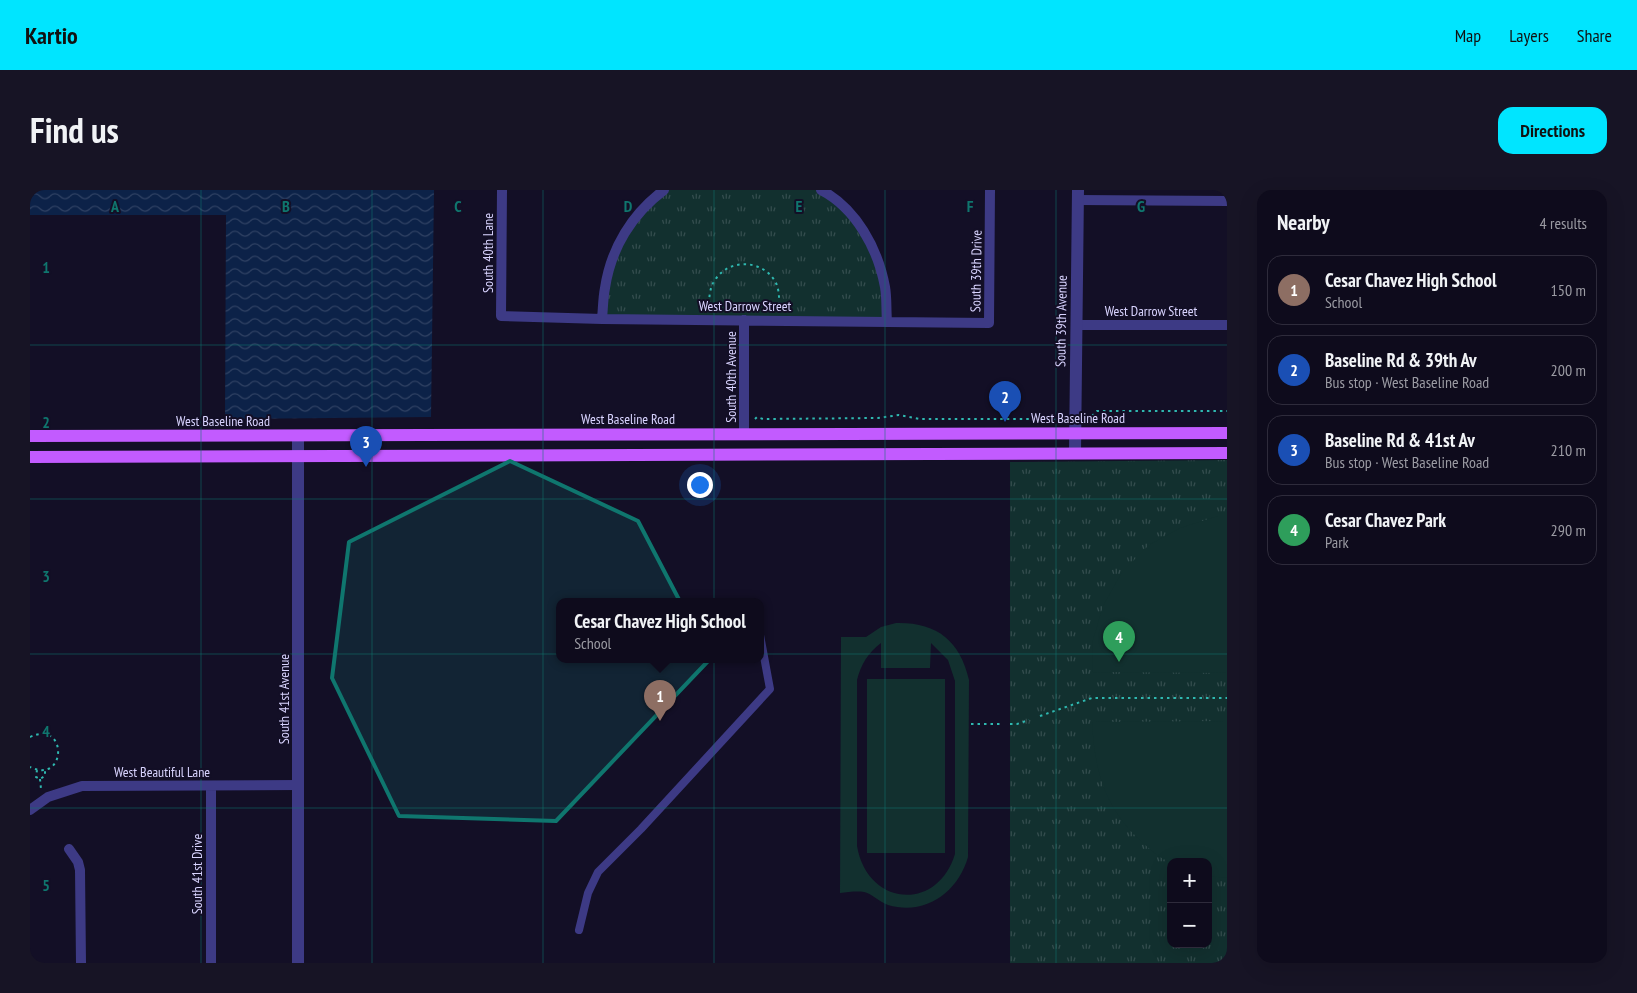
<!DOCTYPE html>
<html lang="en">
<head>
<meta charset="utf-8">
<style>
  :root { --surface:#0e0b1c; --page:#171425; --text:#f1f3f6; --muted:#9b9ba3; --line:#2e2b3b; --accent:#00e5ff }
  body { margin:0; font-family:"PT Sans Narrow",sans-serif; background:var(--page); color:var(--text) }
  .controls { position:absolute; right:15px; bottom:15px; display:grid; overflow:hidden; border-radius:10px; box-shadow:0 5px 20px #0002 }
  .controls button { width:45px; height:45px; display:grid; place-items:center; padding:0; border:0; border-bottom:1px solid var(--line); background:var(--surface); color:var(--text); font:25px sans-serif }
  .you { position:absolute; left:669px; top:294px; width:18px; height:18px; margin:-12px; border:4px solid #fff; border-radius:50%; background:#1a73e8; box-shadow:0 0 0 8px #1a73e833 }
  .badge { display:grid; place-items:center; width:32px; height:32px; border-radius:50%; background:var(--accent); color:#fff; font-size:16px; font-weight:700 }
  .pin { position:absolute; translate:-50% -41px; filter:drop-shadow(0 1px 2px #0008) }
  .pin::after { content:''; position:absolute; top:26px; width:18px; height:15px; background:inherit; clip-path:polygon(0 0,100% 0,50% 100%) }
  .popup { position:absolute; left:526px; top:408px; width:208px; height:65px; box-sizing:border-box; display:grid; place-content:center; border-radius:10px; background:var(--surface); filter:drop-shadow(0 1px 4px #0005); font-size:16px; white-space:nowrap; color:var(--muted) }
  .popup b { font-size:19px; color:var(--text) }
  .popup::after { content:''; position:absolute; left:50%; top:100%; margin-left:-10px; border:10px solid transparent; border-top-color:var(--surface) }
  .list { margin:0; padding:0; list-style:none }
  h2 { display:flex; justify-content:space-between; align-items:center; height:65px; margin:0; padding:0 20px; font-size:21px }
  h2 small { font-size:16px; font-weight:400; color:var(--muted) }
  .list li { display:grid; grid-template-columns:32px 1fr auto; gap:15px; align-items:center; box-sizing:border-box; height:70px; margin:0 10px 10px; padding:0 10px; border:1px solid var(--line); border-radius:15px }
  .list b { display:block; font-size:19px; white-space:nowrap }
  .list p { margin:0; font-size:16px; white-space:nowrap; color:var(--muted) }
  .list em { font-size:16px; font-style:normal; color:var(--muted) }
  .map { position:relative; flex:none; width:1197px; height:773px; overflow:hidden; border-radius:15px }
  header { display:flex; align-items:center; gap:30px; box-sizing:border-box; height:70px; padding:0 25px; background:var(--accent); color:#111 }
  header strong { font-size:24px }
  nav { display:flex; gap:28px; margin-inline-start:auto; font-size:18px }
  .intro { display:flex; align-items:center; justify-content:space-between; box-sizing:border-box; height:120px; padding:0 30px }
  h1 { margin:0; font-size:35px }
  .button { padding:12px 22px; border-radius:15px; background:var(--accent); color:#111; font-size:18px; font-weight:700 }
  main { display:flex; gap:30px; padding:0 30px }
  aside { flex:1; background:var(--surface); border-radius:15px; box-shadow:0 5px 20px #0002 }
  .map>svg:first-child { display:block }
</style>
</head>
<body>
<header>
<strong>Kartio</strong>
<nav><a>Map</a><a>Layers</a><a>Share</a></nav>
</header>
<div class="intro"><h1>Find us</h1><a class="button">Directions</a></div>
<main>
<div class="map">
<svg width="1197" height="773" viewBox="0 0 1197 773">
  <defs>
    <pattern id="park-tufts" width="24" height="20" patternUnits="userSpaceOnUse" patternTransform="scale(1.25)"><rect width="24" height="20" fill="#12302f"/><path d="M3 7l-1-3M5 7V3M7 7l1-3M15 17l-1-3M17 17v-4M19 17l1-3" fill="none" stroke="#344d4e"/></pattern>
    <pattern id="water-waves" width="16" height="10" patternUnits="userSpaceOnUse" patternTransform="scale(1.25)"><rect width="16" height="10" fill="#0c2248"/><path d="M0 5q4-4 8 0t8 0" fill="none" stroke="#2f4163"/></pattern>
  </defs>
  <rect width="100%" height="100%" fill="#130f26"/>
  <path fill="url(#park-tufts)" fill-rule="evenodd" d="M634 0H791L817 19 848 70 857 131 572 129 584 61Z
    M1197 270V773H980V272ZM1141 672H1178V754H1141Z"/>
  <path fill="#12302f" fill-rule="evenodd" d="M1188 326H1197V483L1062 482 1063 450 1073 416 1092 382 1119 355 1150 338Z
    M866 433C906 432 930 450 939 490L938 667C928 702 896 726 858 715 849 712 841 703 834 702 827 701 818 702 810 703L811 447H836L851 437ZM851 453V478H900L901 453 918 470 925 491V664C907 723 837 716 827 656V490C831 474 838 463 851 453Z
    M837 489H915V663H837Z
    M1197 531V688L1178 686V672C1168 672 1149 674 1140 672 1130 669 1120 659 1112 652 1074 617 1065 582 1062 532Z"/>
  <path fill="url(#water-waves)" d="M0 0H404L401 227 195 229 196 25H0Z"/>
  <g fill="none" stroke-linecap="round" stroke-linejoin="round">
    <path stroke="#2fb8b0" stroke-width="2" stroke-dasharray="2.5 4" stroke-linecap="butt" d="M679 120C679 110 679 98 685 90 700 67 734 70 746 93 750 102 749 112 749 120
      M1062 226 1067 221H1197
      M725 229 727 227 733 229 848 228 869 225 890 229H1025
      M1010 526 1062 508H1197
      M941 534H970
      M980 534H987L999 530
      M0 547C38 529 37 595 0 577
      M7 580 6 587 10 589 15 586V580
      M10 589 11 599"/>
    <path stroke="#3d3a85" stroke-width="8" d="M549 740 558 703 568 682 611 639 740 499 730 445"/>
    <path stroke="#3d3a85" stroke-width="10" d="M472 0 471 126 572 129 959 133 960 0
      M791 0C826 18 848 59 855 97 857 108 856 120 857 131
      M1048 10 1197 11
      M572 129C573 119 573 108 575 98 581 58 602 24 634 0
      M714 130V243
      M1046 135H1197
      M181 596V773
      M0 620 18 607 52 596 269 595
      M39 659 48 672 50 680 51 773"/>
    <path stroke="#3d3a85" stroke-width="12" d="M268 246V773
      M1045 263 1048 0"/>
    <path stroke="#c25bff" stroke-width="12" d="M0 246 1197 243
      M0 267 1197 263"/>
  </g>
  <path fill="#0f766e" fill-opacity="0.2" stroke="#0f766e" stroke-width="4" stroke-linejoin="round" d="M480 271 608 331 680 469 526 631 369 626 302 488 319 352Z"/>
  <path fill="none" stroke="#0f766e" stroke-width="1" stroke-opacity="0.55" d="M171 0V773M342 0V773M513 0V773M684 0V773M855 0V773M1026 0V773M0 155H1197M0 309H1197M0 464H1197M0 618H1197"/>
  <g text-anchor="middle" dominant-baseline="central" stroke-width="4" stroke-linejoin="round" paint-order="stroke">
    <g font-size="14" fill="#d9d4ff" stroke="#130f26">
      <text transform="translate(458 63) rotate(-90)">South 40th Lane</text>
      <text transform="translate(946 81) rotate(-89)">South 39th Drive</text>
      <text x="715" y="116">West Darrow Street</text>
      <text x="1121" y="121">West Darrow Street</text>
      <text transform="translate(1031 131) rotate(-89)">South 39th Avenue</text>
      <text transform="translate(701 187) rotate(-90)">South 40th Avenue</text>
      <text x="1048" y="228">West Baseline Road</text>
      <text x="598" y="229">West Baseline Road</text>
      <text x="193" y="231">West Baseline Road</text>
      <text transform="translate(254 509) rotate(-90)">South 41st Avenue</text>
      <text x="132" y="582">West Beautiful Lane</text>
      <text transform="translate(167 684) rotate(-90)">South 41st Drive</text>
    </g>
  </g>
  <g font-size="16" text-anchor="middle" font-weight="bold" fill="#0f766e" stroke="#130f26" stroke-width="4" stroke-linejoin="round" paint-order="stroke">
    <text x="85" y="22">A</text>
    <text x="256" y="22">B</text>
    <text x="428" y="22">C</text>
    <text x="598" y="22">D</text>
    <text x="769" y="22">E</text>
    <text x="940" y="22">F</text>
    <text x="1111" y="22">G</text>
    <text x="16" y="83">1</text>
    <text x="16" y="238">2</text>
    <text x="16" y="392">3</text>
    <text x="16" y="547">4</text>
    <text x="16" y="701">5</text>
  </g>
</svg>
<div class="controls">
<button>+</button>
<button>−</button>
</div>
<div class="you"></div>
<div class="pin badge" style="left:630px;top:531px;background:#8d6e63">1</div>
<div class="popup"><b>Cesar Chavez High School</b>School</div>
<div class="pin badge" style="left:975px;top:232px;background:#1a4fb4">2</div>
<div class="pin badge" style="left:336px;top:277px;background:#1a4fb4">3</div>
<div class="pin badge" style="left:1089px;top:472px;background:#2e9e5b">4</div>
</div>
<aside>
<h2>Nearby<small>4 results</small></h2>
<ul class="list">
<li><span class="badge" style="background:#8d6e63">1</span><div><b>Cesar Chavez High School</b><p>School</p></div><em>150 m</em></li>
<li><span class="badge" style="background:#1a4fb4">2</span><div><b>Baseline Rd &amp; 39th Av</b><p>Bus stop · West Baseline Road</p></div><em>200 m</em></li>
<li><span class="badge" style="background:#1a4fb4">3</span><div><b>Baseline Rd &amp; 41st Av</b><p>Bus stop · West Baseline Road</p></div><em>210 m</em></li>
<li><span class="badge" style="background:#2e9e5b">4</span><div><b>Cesar Chavez Park</b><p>Park</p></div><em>290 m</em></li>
</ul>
</aside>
</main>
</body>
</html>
